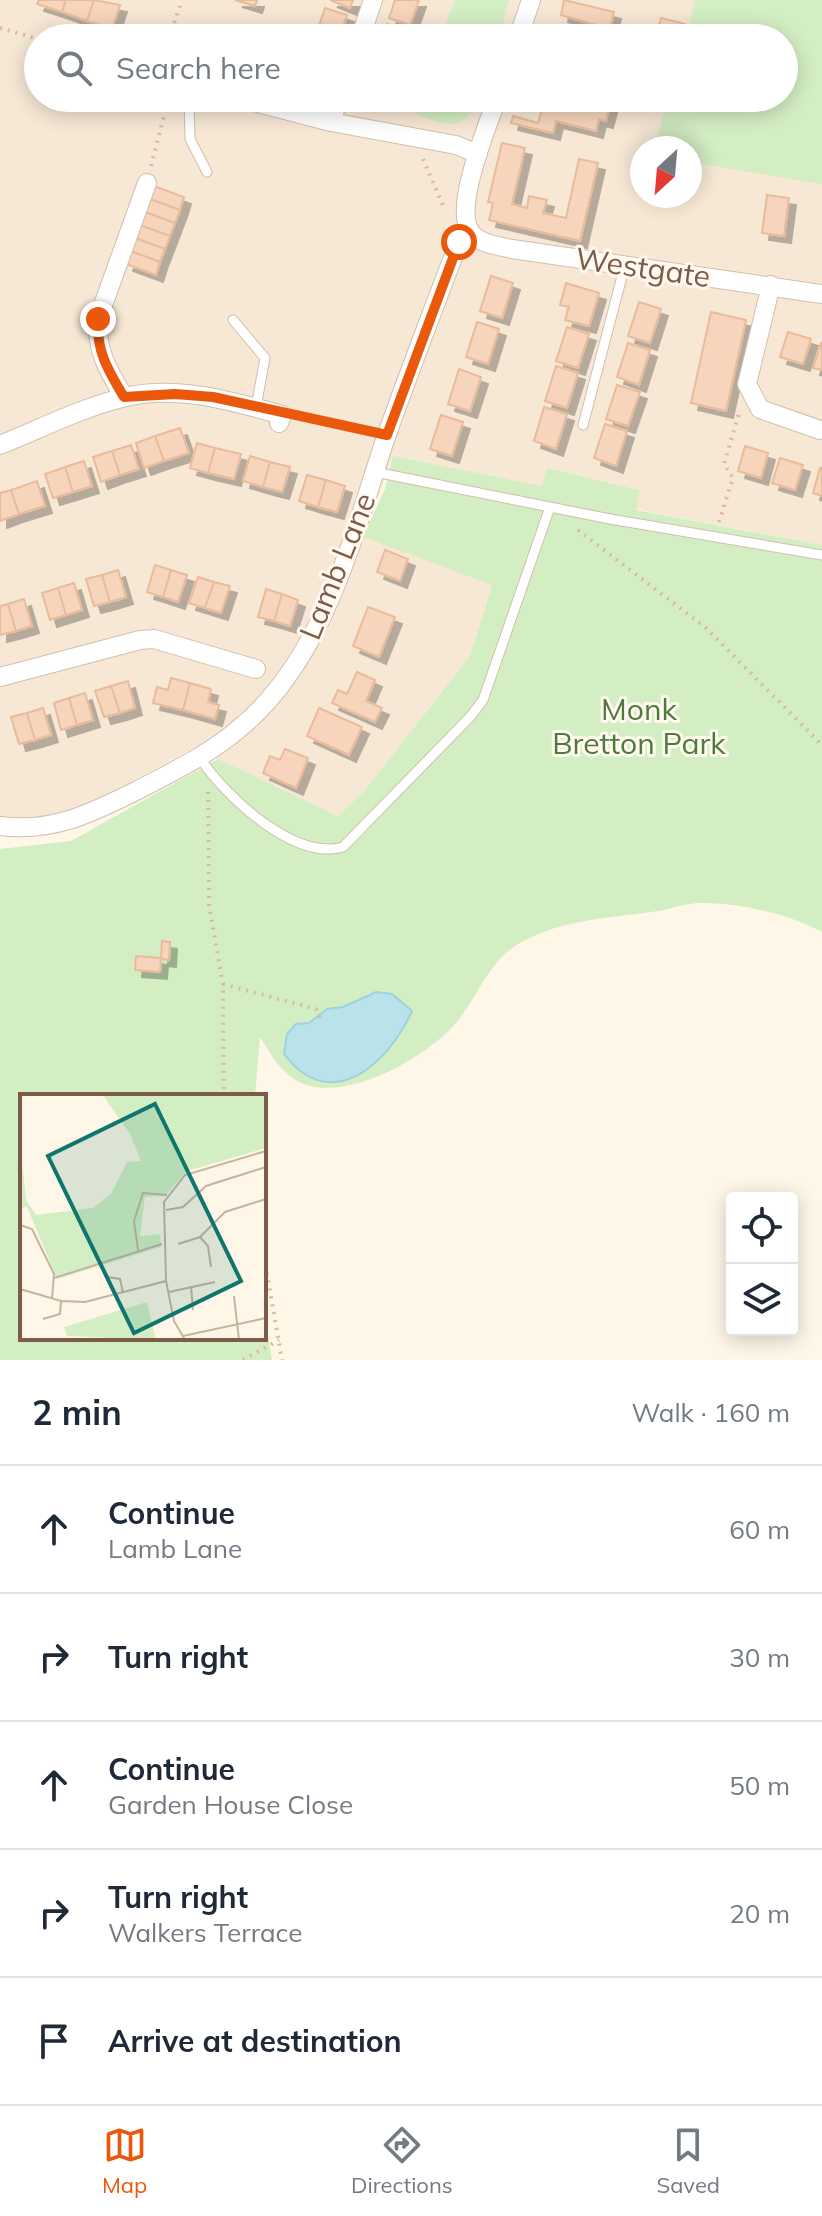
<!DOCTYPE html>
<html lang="en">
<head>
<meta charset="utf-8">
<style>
  :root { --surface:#fff; --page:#f2f2f3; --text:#1f2937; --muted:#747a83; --line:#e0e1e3; --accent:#ea580c }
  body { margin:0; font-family:Mulish,sans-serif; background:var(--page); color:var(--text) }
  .controls { position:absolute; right:24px; bottom:24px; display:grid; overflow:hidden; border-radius:8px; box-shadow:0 4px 20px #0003 }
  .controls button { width:72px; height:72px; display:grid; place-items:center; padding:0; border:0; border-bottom:2px solid var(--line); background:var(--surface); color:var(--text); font:40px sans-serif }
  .compass { position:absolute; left:630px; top:136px; width:72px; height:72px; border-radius:50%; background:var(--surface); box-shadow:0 4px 20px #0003; rotate:206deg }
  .stop { position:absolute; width:24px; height:24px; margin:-18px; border:6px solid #ea580c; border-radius:50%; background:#fff }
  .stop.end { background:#ea580c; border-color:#fff; box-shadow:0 2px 8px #0008 }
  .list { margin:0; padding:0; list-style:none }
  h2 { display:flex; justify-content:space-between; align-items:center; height:104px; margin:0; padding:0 32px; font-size:34px }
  h2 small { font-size:26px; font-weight:400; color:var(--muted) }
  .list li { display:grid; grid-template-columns:52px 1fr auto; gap:24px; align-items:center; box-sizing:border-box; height:128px; padding:0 32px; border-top:2px solid var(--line) }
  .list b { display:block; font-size:30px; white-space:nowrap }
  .list p { margin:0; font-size:26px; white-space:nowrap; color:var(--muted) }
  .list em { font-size:26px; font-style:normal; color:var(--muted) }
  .icon { flex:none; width:44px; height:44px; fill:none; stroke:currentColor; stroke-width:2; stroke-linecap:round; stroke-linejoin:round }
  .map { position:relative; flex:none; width:822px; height:1360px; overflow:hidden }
  .search { position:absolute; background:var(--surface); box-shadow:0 4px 20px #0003; left:24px; right:24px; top:24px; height:88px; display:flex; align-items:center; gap:20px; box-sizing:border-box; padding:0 28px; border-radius:44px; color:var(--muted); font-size:30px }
  .sheet { height:744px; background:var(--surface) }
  nav { display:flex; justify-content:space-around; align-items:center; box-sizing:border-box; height:112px; border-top:2px solid var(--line); background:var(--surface); font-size:22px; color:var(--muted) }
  nav a { display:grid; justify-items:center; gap:4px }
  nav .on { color:var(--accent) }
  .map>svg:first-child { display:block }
</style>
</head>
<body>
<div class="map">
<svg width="822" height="1360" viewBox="0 0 822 1360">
  <defs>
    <filter id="shadow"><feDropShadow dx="7" dy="7" stdDeviation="0" flood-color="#0004"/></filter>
  </defs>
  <rect width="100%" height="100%" fill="#fef6e7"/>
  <path fill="#f7e8d5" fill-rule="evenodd" d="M0 0H822V545L635 509 640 490 547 468 542 487 393 456 364 537 492 584 470 656 365 790 338 816 194 748 73 813 42 820 0 819ZM38 38H784V98H38ZM642 148H690V196H642Z"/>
  <path fill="#d4eec4" d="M455 0H509L499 38H440Z
    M695 0H822V184L690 162V148H654L668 98H784V38H685Z
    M417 98H480C460 135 445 125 412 112Z
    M393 456 542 486 547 468 640 490 636 510 822 545V932C788 914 744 904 706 903 692 902 677 907 664 910 615 918 562 918 518 944 488 962 477 999 455 1024 425 1059 338 1108 294 1079 278 1069 270 1052 260 1037L255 1096H22V1338H264V1312L272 1360H0V849L71 841 218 759 338 816 365 790 470 656 492 585 363 537 385 489Z"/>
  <path fill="#b9e2ea" stroke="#9ed2dd" stroke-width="2" d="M376 992 392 994 412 1011C388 1064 331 1116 284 1054L287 1034 296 1024 309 1023 327 1009 343 1007Z"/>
  <path fill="#f6d5bc" stroke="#eabb9b" stroke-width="2" filter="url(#shadow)" d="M39 0H66L62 12 37 4Z
    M66 0H94L87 21 62 12Z
    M94 0 120 5 112 29 87 21Z
    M235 0H257L255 6Z
    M330 0H353L350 8Z
    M395 0H419L410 25 389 18Z
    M564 0 614 12 610 29 561 15Z
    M325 8 347 15 339 38H315Z
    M661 18 685 24 682 38H656Z
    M387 24 408 31 406 38H382Z
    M610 29 628 33 627 38H607Z
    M545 98 589 107 592 98H612L606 121 599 119 596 131 556 121 553 133 511 123 513 116 538 123Z
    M502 143 525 148 512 204 527 208 529 196 547 200 543 213 566 218 579 159 598 163 580 241 489 220 493 203 488 202Z
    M154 186 184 197 180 210 150 199Z
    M767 195 789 198 784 236 762 233Z
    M150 199 180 210 175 223 145 212Z
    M145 212 175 223 170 236 140 225Z
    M140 225 170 236 165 249 135 238Z
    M135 238 165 249 160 262 131 251Z
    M131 251 160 262 156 275 126 264Z
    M491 276 513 283 502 318 480 311Z
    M566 283 599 293 589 326 565 320 569 307 560 305Z
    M639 302 661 309 650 343 628 336Z
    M711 312 746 320 726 411 691 403Z
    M477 322 499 329 488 364 466 357Z
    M567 327 589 334 578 368 556 361Z
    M788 332 811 339 803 364 780 357Z
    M628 343 650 350 639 385 617 377Z
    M821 343H822V370L813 368Z
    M556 366 578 373 567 408 545 401Z
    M459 369 481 377 470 411 448 404Z
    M617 385 640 392 628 426 606 419Z
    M544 407 567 414 556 449 534 441Z
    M441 415 463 422 452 456 430 449Z
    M605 424 627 431 616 466 594 458Z
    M180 428 189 453 164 461 155 436Z
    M155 436 164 461 144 468 136 443Z
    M197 443 215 448 208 473 190 468Z
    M131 445 139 469 120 475 112 451Z
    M745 446 768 453 761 478 738 471Z
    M215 448 241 454 234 479 208 473Z
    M112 451 120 475 101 482 93 457Z
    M250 456 270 462 263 487 243 481Z
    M780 458 803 465 795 490 772 483Z
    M84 461 92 486 73 492 65 467Z
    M270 462 290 467 282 492 263 487Z
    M65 467 73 492 53 498 45 474Z
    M820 468H822V496L813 493Z
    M307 475 326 480 318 507 299 501Z
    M326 480 345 486 337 512 318 507Z
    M37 481 45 506 19 514 11 490Z
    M11 490 19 514 0 521V493Z
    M385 550 408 559 400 581 377 572Z
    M155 565 171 570 163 597 147 592Z
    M118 570 126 597 110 602 102 575Z
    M171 570 187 575 178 602 163 597Z
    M102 575 110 602 94 606 86 579Z
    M198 577 214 582 205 608 189 603Z
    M214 582 230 586 221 613 205 608Z
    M74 583 82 610 66 615 58 588Z
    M58 588 66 615 50 620 42 593Z
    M266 589 282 594 274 621 258 617Z
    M282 594 298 600 290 626 274 621Z
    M24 599 32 626 16 631 8 604Z
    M8 604 16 631 0 635V606Z
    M368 607 395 617 379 657 353 646Z
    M357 672 375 680 366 701 382 708 375 722 332 703 338 690 347 694Z
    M171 678 190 683 183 710 153 703 157 687 168 690Z
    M128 681 135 708 120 713 111 686Z
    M190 683 211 689 208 702 219 705 215 719 183 710Z
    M111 686 120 713 104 717 95 691Z
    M85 693 93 720 77 725 69 698Z
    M69 698 77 725 61 730 54 703Z
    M43 708 51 735 35 740 27 713Z
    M319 708 362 727 349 755 307 736Z
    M27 713 35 740 19 744 11 717Z
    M285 749 308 758 296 788 263 773 270 756 280 760Z
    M162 941 170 942 169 960 161 959Z
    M136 956 161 958 160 972 135 970Z"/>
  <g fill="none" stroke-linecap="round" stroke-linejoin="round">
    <g stroke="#d2beab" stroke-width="11">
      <path id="lane" d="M189 98 190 139 207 172
        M233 320 265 358 256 407
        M583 425 625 265
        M375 472 610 519 822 555
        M200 758C225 796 294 861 343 847L470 717 483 700 550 507"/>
    </g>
    <g stroke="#d2beab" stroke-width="20">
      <path id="street" d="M360 38 373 0
        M518 38 531 0
        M239 98 331 122 456 145 478 154
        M497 98C488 126 451 211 472 234 481 244 499 246 512 249L822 294
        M331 122 339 98
        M771 285 747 384 760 409 820 430
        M124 397C108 370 96 351 98 319L147 183
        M0 445C40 429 81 408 122 398 174 384 232 401 282 415L279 423
        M0 677 140 640 154 639 256 669
        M0 826C52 833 92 813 138 790 174 771 210 754 241 727 325 657 353 535 386 437 403 389 421 342 439 294L459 242 469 231"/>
    </g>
    <path stroke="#dcb89e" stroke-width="4" stroke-dasharray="2 6" stroke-linecap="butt" d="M0 28 38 39
      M169 38 182 0
      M423 159 445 210
      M151 166 166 108 174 100
      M300 415 369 431
      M719 522 733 478 724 464 739 413
      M578 530 706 628 822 745
      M208 792 209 905 223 984 224 1096
      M223 984 316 1009 322 1023
      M264 1257 282 1360
      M243 1360 279 1340"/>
    <use href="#lane" stroke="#fff" stroke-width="9"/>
    <use href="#street" stroke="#fff" stroke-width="18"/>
  </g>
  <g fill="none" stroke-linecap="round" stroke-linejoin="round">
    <path stroke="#ea580c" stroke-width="10" d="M98 319C96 351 108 370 124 397L175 394 213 397 387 435 459 242"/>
  </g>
  <g text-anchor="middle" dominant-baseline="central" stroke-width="6" stroke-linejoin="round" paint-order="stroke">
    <g font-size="30" fill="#7b5c48" stroke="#fff9ef">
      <text transform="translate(643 267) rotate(8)">Westgate</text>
      <text transform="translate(337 566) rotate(-68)">Lamb Lane</text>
    </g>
    <g font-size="30" fill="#4d7b3c" stroke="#fff9ef">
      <text x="639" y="709">Monk<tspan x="639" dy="34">Bretton Park</tspan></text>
    </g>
  </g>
  <g transform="translate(20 1094)">
    <rect width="246" height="246" fill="#fef6e7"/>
    <path d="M82 0H246V54L167 77 145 102 125 103 120 142 140 140 141 153 37 185 7 113 0 114V49L6 106 16 121 73 114 91 100 107 68 121 67 110 40ZM127 208 136 246 47 242 44 233Z" fill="#d4eec4"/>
    <path fill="none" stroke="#c6b3a2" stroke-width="2" d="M146 116 163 113 186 92 246 73M0 131 12 135 34 180 32 205M180 143 188 152 191 173M158 150 180 143 205 118 246 105M118 156 114 127 123 99 147 101M87 183 100 185 103 199M34 184 142 150M171 192 173 216M0 195 41 207 65 208 146 187M149 198 195 188M214 202 219 246M23 225 40 220 41 207M163 242 246 224M165 246 154 227 146 187 144 108 165 81 246 57"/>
    <path fill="#0f766e" fill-opacity="0.15" stroke="#0f766e" stroke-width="4" d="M135 10 221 187 114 239 28 62Z"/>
    <rect width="246" height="246" fill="none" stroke="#7b5c48" stroke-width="4"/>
  </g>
</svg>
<div class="controls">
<button><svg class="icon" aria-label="locate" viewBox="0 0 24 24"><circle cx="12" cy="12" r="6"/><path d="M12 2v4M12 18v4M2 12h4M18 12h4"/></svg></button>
<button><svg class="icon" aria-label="layers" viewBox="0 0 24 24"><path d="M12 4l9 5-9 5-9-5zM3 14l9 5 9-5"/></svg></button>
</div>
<svg class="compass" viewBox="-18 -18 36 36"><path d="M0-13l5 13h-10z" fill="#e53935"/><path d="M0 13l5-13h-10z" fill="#747a83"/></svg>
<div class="stop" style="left:459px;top:242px"></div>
<div class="stop end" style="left:98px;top:319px"></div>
<div class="search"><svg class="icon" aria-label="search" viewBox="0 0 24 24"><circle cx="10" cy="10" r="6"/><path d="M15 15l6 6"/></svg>Search here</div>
</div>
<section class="sheet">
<h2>2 min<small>Walk · 160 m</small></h2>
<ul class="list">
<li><svg class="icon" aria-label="ahead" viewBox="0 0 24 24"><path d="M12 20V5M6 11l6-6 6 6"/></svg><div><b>Continue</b><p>Lamb Lane</p></div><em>60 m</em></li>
<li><svg class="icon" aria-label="right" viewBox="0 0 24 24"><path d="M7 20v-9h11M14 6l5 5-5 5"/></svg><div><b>Turn right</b></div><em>30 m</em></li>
<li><svg class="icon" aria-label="ahead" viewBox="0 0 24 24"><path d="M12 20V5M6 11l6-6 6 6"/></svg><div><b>Continue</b><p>Garden House Close</p></div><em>50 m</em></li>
<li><svg class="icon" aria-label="right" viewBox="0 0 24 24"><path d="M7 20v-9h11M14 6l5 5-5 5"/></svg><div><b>Turn right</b><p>Walkers Terrace</p></div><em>20 m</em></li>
<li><svg class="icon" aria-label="arrive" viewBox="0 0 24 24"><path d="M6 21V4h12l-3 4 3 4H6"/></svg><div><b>Arrive at destination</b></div></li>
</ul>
</section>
<nav>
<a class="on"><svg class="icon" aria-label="map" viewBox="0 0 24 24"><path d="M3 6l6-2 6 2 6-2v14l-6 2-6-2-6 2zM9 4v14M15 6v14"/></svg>Map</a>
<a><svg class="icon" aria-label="directions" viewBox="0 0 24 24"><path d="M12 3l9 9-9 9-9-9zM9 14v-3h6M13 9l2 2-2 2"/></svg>Directions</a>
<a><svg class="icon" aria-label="saved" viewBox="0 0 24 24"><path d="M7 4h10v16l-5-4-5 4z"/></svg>Saved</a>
</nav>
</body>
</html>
